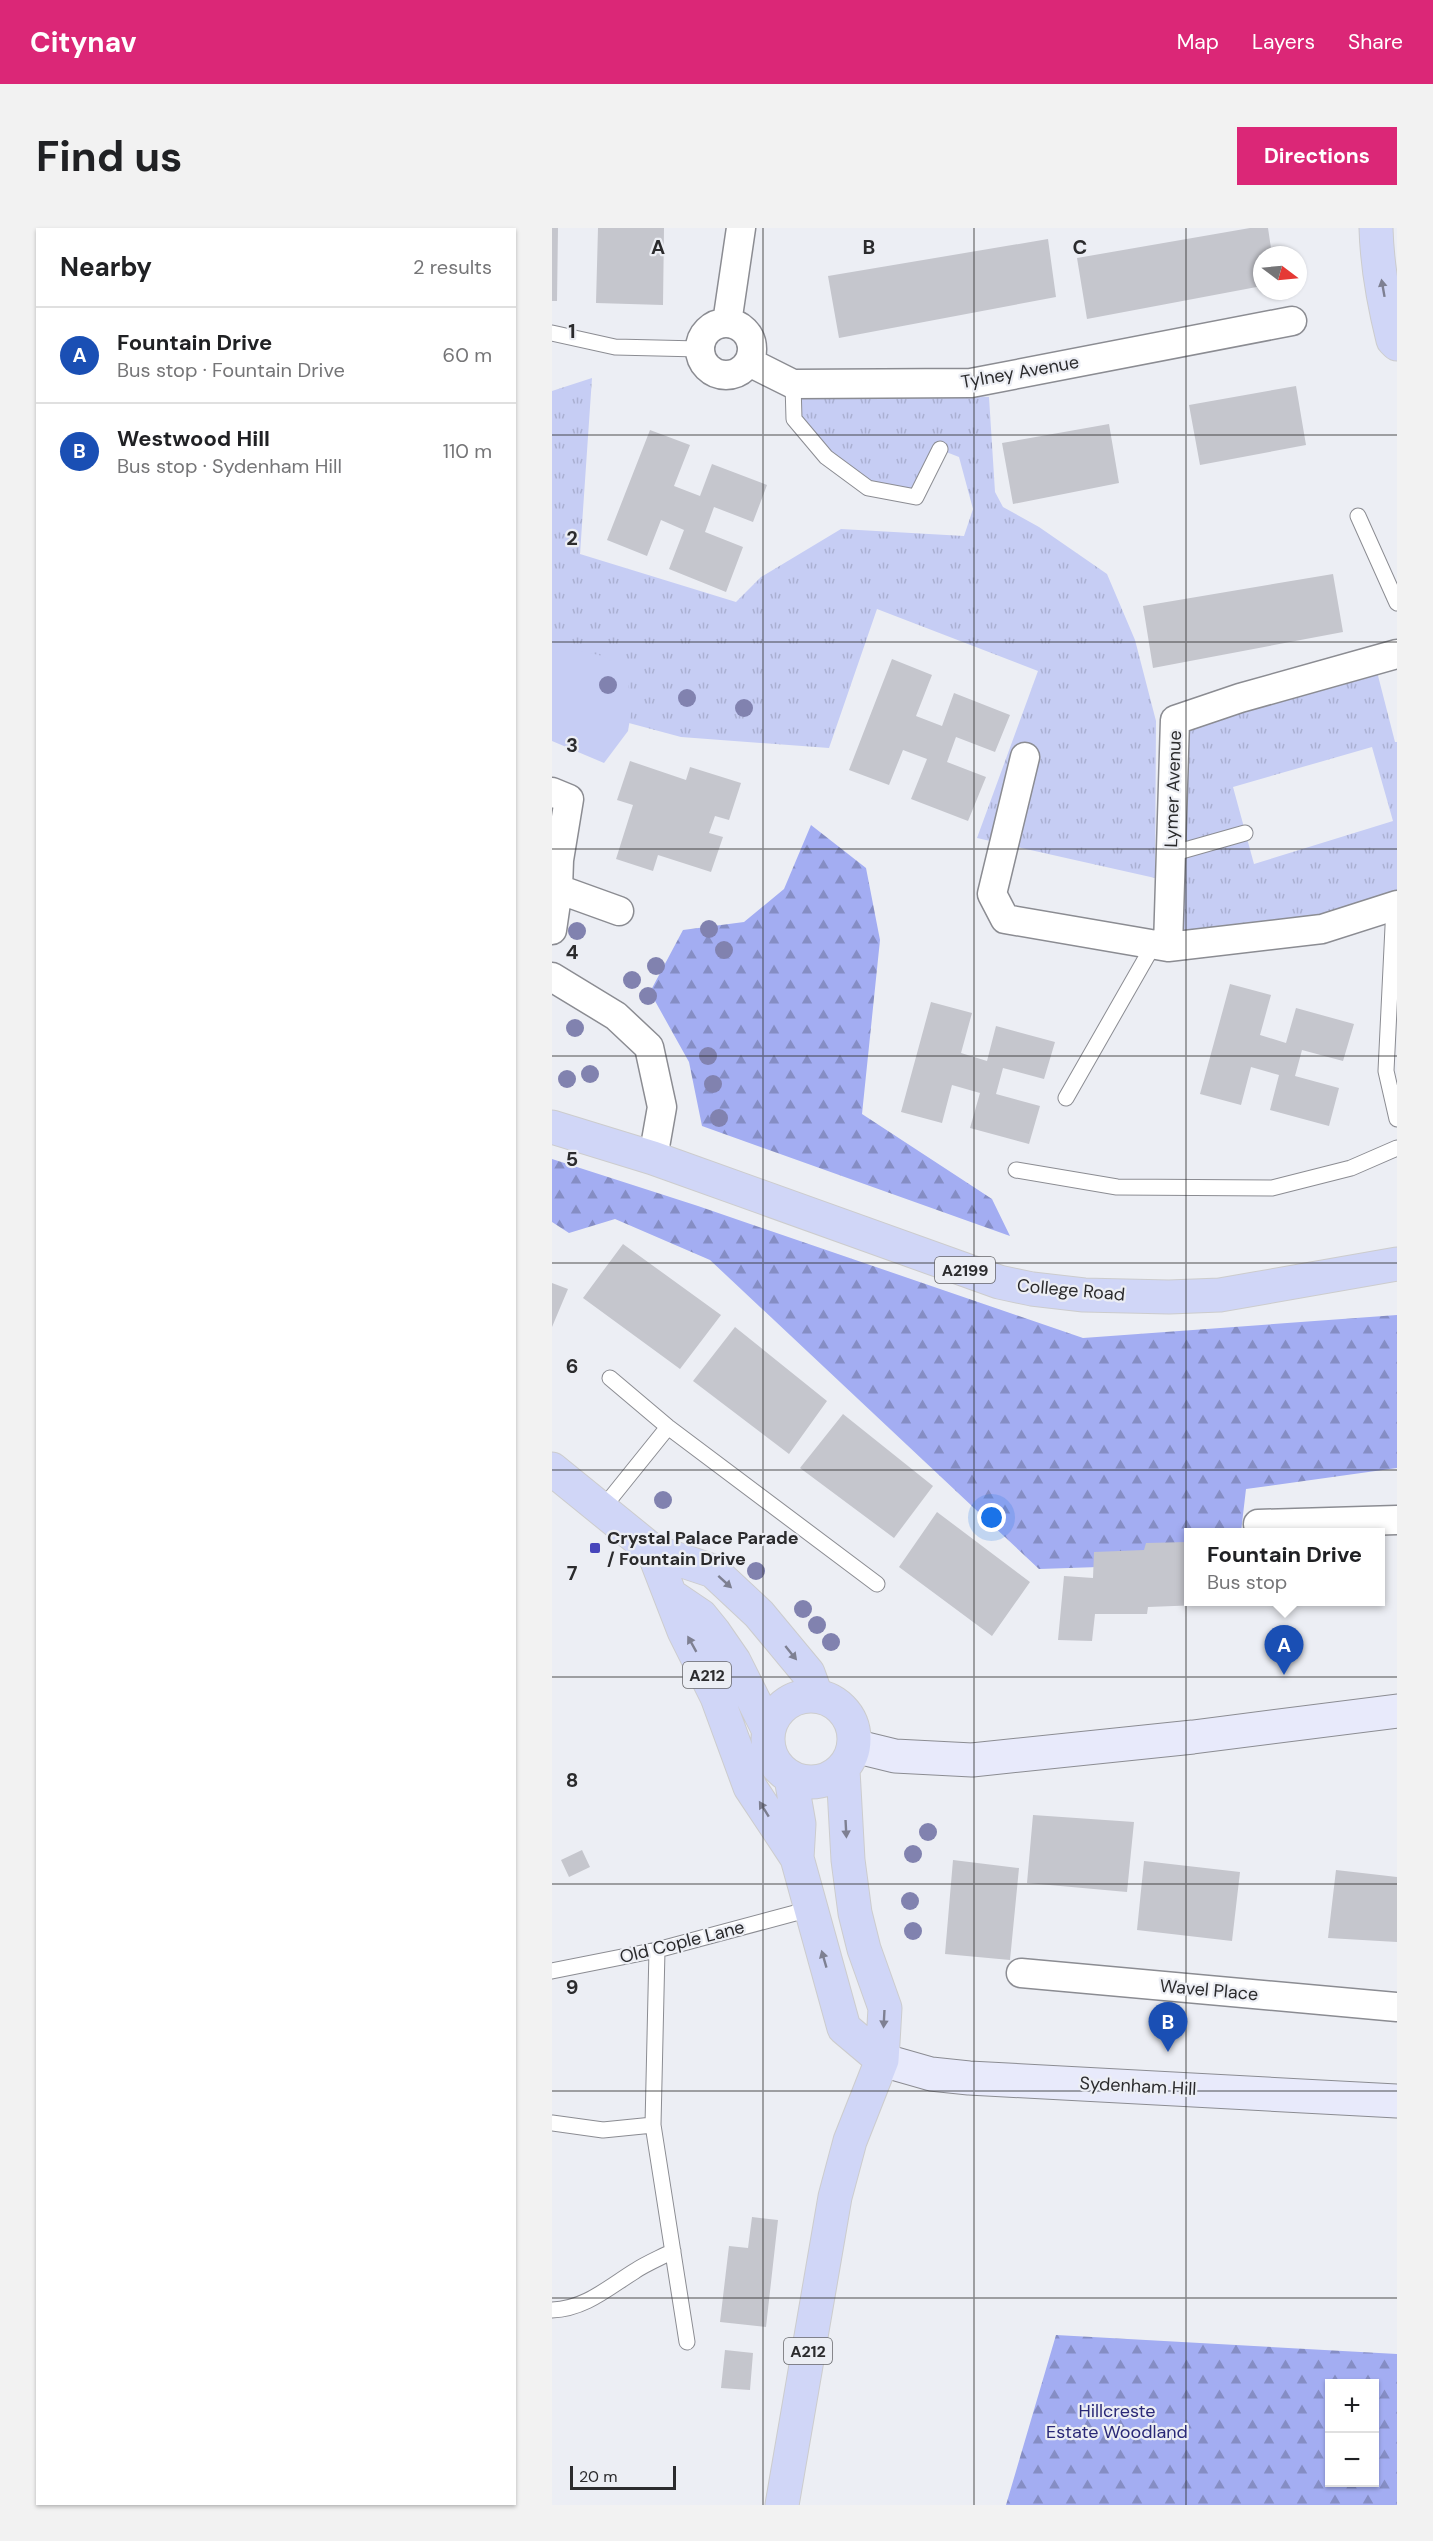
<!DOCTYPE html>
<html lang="en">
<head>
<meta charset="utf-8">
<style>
  :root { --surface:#fff; --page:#f2f2f2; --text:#202124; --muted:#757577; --line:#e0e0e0; --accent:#db2777 }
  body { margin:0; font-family:"DM Sans",sans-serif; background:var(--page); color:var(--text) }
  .controls { position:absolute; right:18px; bottom:18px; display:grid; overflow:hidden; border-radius:0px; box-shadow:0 2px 4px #0004 }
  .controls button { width:54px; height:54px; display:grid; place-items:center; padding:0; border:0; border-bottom:2px solid var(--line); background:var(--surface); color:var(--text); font:30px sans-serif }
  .compass { position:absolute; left:701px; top:18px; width:54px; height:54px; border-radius:50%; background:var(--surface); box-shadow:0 2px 4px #0004; rotate:106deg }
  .scale { position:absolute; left:18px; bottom:15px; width:106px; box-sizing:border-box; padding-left:6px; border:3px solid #2b2b2d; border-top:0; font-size:16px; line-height:21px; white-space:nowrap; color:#2b2b2d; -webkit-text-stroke:4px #eceef4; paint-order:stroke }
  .you { position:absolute; left:440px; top:1290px; width:21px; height:21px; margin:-15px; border:4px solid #fff; border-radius:50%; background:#1a73e8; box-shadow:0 0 0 9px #1a73e833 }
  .badge { display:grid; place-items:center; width:39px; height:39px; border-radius:50%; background:var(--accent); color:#fff; font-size:20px; font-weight:700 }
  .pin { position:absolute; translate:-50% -50px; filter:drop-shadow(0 2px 3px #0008) }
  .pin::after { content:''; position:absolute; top:32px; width:21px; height:18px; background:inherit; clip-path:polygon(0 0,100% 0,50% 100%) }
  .popup { position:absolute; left:632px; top:1300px; width:201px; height:78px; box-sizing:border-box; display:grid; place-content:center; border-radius:0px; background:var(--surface); filter:drop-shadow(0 2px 4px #0005); font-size:20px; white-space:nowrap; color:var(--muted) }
  .popup b { font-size:22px; color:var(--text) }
  .popup::after { content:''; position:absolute; left:50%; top:100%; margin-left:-12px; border:12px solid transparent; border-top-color:var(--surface) }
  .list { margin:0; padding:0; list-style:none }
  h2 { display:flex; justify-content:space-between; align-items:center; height:78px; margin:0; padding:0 24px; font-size:26px }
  h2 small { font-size:20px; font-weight:400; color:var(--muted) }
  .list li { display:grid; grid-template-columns:39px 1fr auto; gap:18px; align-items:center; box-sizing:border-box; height:96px; padding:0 24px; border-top:2px solid var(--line) }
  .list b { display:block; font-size:22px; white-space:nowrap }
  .list p { margin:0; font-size:20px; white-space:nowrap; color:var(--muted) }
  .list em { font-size:20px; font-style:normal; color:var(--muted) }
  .map { position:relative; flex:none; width:845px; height:2277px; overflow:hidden; border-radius:0px }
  header { display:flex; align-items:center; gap:36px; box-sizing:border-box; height:84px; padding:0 30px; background:var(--accent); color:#fff }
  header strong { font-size:28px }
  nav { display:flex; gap:33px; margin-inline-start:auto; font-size:21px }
  .intro { display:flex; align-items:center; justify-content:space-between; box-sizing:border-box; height:144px; padding:0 36px }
  h1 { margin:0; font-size:42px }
  .button { padding:15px 27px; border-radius:0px; background:var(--accent); color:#fff; font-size:21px; font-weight:700 }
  main { display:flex; gap:36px; padding:0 36px }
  aside { flex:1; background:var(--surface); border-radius:0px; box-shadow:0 2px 4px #0004 }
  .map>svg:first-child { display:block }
</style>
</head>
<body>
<header>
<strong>Citynav</strong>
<nav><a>Map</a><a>Layers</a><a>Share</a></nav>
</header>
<div class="intro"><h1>Find us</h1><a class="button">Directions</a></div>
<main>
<aside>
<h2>Nearby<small>2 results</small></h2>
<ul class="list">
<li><span class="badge" style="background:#1a4fb4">A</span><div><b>Fountain Drive</b><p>Bus stop · Fountain Drive</p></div><em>60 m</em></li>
<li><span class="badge" style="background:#1a4fb4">B</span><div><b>Westwood Hill</b><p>Bus stop · Sydenham Hill</p></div><em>110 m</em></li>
</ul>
</aside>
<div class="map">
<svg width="845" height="2277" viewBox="0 0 845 2277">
  <defs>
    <pattern id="grass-tufts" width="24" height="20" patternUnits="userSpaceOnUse" patternTransform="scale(1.5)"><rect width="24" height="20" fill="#c6cdf4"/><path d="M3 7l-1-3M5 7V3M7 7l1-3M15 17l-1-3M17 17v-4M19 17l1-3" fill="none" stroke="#aab0d2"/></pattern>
    <pattern id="forest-firs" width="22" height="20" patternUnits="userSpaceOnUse" patternTransform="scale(1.5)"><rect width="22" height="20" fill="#a3adf2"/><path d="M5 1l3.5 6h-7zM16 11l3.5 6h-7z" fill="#858dc4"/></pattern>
  </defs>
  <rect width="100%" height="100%" fill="#eceef4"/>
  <path fill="url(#grass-tufts)" fill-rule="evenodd" d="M40 150 28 326 184 374 209 349 289 301 412 308 421 281 407 229 389 222 364 269 316 260 242 191 241 156 437 169 443 264 451 279 487 299 555 346 583 412 604 493 603 650 425 610 486 443 325 381 277 520 129 509 21 480 0 459V163Z
    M822 432 843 514H845V677L616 719 623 492ZM820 519 841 593 702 636 681 559Z"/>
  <path fill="url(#forest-firs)" fill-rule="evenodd" d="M259 597 314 640 328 712 310 886 440 971 458 1008 150 898 137 834 98 764 131 702 192 694 232 661Z
    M0 931 146 978 531 1110 845 1087V1240L694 1261 689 1304H636V1336L487 1341 158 1032 63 991 17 1005 0 994Z
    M504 2107 845 2126V2277H454ZM778 2156H822V2254H778Z"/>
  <path fill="#c6cdf4" d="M19 421 47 427 62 434 75 449 80 479 76 503 52 535 0 513V425Z"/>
  <path fill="#c5c6cd" d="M0 0H6L5 73H0Z
    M46 0H112L111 77 44 75Z
    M698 0H716L720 27H710V58L535 91 525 30Z
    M496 11 504 69 287 110 276 48Z
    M744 158 754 217 648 237 637 177Z
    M557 196 567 255 461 276 450 215Z
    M98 202 138 217 122 258 148 268 160 236 215 257 201 294 162 279 153 304 191 319 174 364 117 341 132 302 109 292 95 328 55 312Z
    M781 346 791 404 601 440 591 378Z
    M340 431 380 447 364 488 390 498 402 465 458 487 443 524 404 509 395 534 434 549 416 593 359 571 375 531 351 522 337 557 297 542Z
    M78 533 134 552 138 539 189 555 177 592 163 588 157 605 171 609 159 644 106 627 101 643 64 631 81 577 65 572Z
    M678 756 719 767 708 807 734 815 744 780 802 796 791 833 750 822 743 848 787 860 777 898 718 882 727 847 699 839 689 877 648 866Z
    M379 774 420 785 409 825 435 833 444 798 503 814 492 851 451 840 444 866 488 878 477 916 418 900 428 865 400 857 390 895 349 884Z
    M71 1016 169 1087 128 1141 31 1070Z
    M0 1055 16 1061 0 1099Z
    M183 1099 275 1173 237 1226 141 1153Z
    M291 1186 381 1258 342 1310 248 1240Z
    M385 1284 478 1354 440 1408 347 1339Z
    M636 1314V1374H648V1377L596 1379 595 1386H543L540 1413 506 1412 512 1348 541 1350 542 1324 592 1322 594 1315Z
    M481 1587 582 1594 575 1664 475 1655Z
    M30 1622 38 1639 17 1649 9 1632Z
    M401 1632 467 1640 458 1732 393 1726Z
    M592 1633 688 1644 680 1713 585 1702Z
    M784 1642 845 1649V1714L776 1710Z
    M200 1989 226 1992 214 2099 168 2094 177 2018 196 2020Z
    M173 2122 201 2125 198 2162 169 2160Z"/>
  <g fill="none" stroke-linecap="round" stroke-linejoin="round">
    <g stroke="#8b8c92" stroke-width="17">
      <path id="lane" d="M0 105 63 119 147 121
        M241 156 242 191 274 229 316 260 364 269 388 221
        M806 288 845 375
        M619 626 693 605
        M842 678 834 843 845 891
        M514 870 602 716
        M464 942 565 959 720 960 799 940 845 920
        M58 1150 116 1199 325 1356
        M50 1281 116 1199
        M105 1722 101 1897 135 2114
        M0 1743 105 1722 258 1681
        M0 1895 51 1902 101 1897
        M0 2082C33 2081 57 2059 83 2043 95 2035 108 2030 121 2023"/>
    </g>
    <g stroke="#8b8c92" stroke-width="31">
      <path id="street" d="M148 121a26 26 0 1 1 52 0a26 26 0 1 1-52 0Z
        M175 95 189 0
        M197 134 241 156 419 155 740 93
        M473 529 440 666 453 691 616 719 770 701 845 677
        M0 564 17 571 7 632 6 661 0 658
        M0 702 6 661 67 683
        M616 719 623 492 688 470 845 426
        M0 749 64 788 97 819 110 879 101 930
        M706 1296 845 1292
        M469 1745 845 1779"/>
    </g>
    <g stroke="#8b8c92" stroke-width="35">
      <path id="secondary" d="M302 1518 343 1528 420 1532 641 1509 845 1483
        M330 1832 379 1846 417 1850 845 1873"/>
    </g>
    <g stroke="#cccccd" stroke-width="35">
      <path id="primary" d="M824 0C825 38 832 76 841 112L845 116
        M0 899 101 930 447 1054 480 1061 532 1067 617 1069 668 1067 845 1036
        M0 1241 101 1323 161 1343 207 1386 256 1445 264 1467
        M101 1323 132 1403 165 1469 198 1559 245 1630 292 1800 330 1832
        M121 1369 149 1388 162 1404 182 1433 216 1501
        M216 1511a43 43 0 1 1 86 0a43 43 0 1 1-86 0Z
        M239 1550 247 1596 245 1630
        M230 2277 283 1969 298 1913 330 1832 333 1780 312 1721 303 1685 296 1632 291 1542"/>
    </g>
    <use href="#lane" stroke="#fff" stroke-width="15"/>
    <use href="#street" stroke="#fff" stroke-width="28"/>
    <use href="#secondary" stroke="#e8eafb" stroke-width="33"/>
    <use href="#primary" stroke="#d0d6f7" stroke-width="33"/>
  </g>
  <g fill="#8182af">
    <circle cx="56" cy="457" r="9"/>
    <circle cx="135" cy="470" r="9"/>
    <circle cx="192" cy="480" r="9"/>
    <circle cx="157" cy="701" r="9"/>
    <circle cx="25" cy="703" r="9"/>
    <circle cx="172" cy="722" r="9"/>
    <circle cx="104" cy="738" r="9"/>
    <circle cx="80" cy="752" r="9"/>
    <circle cx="96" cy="768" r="9"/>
    <circle cx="23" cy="800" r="9"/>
    <circle cx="156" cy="828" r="9"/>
    <circle cx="38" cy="846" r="9"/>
    <circle cx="15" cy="851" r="9"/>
    <circle cx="161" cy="856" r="9"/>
    <circle cx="167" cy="890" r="9"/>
    <circle cx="111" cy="1272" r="9"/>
    <circle cx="204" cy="1343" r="9"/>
    <circle cx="251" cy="1381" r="9"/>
    <circle cx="265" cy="1397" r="9"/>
    <circle cx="279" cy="1414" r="9"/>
    <circle cx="376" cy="1604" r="9"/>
    <circle cx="361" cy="1626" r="9"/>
    <circle cx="358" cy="1673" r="9"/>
    <circle cx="361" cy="1703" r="9"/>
  </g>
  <defs><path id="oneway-solid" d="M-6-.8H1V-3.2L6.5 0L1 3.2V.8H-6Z" transform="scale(1.5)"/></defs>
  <g fill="#7e8092">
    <use href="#oneway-solid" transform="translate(831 60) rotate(-100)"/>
    <use href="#oneway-solid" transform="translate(173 1354) rotate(42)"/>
    <use href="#oneway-solid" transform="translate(140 1416) rotate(-119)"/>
    <use href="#oneway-solid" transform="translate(239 1425) rotate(51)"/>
    <use href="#oneway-solid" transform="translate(212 1581) rotate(-122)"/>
    <use href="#oneway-solid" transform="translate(294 1601) rotate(87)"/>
    <use href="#oneway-solid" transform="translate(272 1731) rotate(-106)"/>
    <use href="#oneway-solid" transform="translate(332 1791) rotate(93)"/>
  </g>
  <path fill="none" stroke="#2b2b2d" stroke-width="1.5" stroke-opacity="0.55" d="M211 0V2277M422 0V2277M634 0V2277M0 207H845M0 414H845M0 621H845M0 828H845M0 1035H845M0 1242H845M0 1449H845M0 1656H845M0 1863H845M0 2070H845"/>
  <rect fill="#4745bb" stroke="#eceef4" stroke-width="2" x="37" y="1314" width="12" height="12" rx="3"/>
  <g text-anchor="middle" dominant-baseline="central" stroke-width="4.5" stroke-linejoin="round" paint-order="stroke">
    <g fill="#eceef4" stroke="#656669" stroke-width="1.5">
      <rect x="383" y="1029" width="60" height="26" rx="4.5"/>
      <rect x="131" y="1434" width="48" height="26" rx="4.5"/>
      <rect x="232" y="2110" width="48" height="26" rx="4.5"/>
    </g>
    <g font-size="16" font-weight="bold" fill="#2b2b2d">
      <text x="413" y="1042">A2199</text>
      <text x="155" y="1447">A212</text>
      <text x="256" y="2123">A212</text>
    </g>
    <g font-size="18" fill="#2b2b2d" stroke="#eceef4">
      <text transform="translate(468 144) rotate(-10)">Tylney Avenue</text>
      <text transform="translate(621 561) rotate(-88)">Lymer Avenue</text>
      <text transform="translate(519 1062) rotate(5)">College Road</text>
      <text transform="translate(130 1714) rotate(-14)">Old Cople Lane</text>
      <text transform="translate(657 1762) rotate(5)">Wavel Place</text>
      <text transform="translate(586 1858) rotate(3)">Sydenham Hill</text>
    </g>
    <g font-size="18" font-weight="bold" fill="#2b2b2d" stroke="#eceef4" text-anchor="start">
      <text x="55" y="1310">Crystal Palace Parade<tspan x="55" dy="21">/ Fountain Drive</tspan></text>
    </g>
    <g font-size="18" fill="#2a2977" stroke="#eceef4">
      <text x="565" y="2183">Hillcreste<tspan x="565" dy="21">Estate Woodland</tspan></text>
    </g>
  </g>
  <g font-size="20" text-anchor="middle" font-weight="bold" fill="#2b2b2d" stroke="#eceef4" stroke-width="4.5" stroke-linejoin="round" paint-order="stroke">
    <text x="106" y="26">A</text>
    <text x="317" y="26">B</text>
    <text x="528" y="26">C</text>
    <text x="20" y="110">1</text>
    <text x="20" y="317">2</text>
    <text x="20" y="524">3</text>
    <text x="20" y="731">4</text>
    <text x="20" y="938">5</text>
    <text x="20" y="1145">6</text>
    <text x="20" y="1352">7</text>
    <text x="20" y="1559">8</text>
    <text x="20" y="1766">9</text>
  </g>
</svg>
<div class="controls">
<button>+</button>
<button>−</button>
</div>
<svg class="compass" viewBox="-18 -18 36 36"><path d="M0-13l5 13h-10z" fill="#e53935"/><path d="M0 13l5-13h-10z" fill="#757577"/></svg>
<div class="scale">20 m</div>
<div class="you"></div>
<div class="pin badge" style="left:732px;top:1447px;background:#1a4fb4">A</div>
<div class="popup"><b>Fountain Drive</b>Bus stop</div>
<div class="pin badge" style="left:616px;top:1824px;background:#1a4fb4">B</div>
</div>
</main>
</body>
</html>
